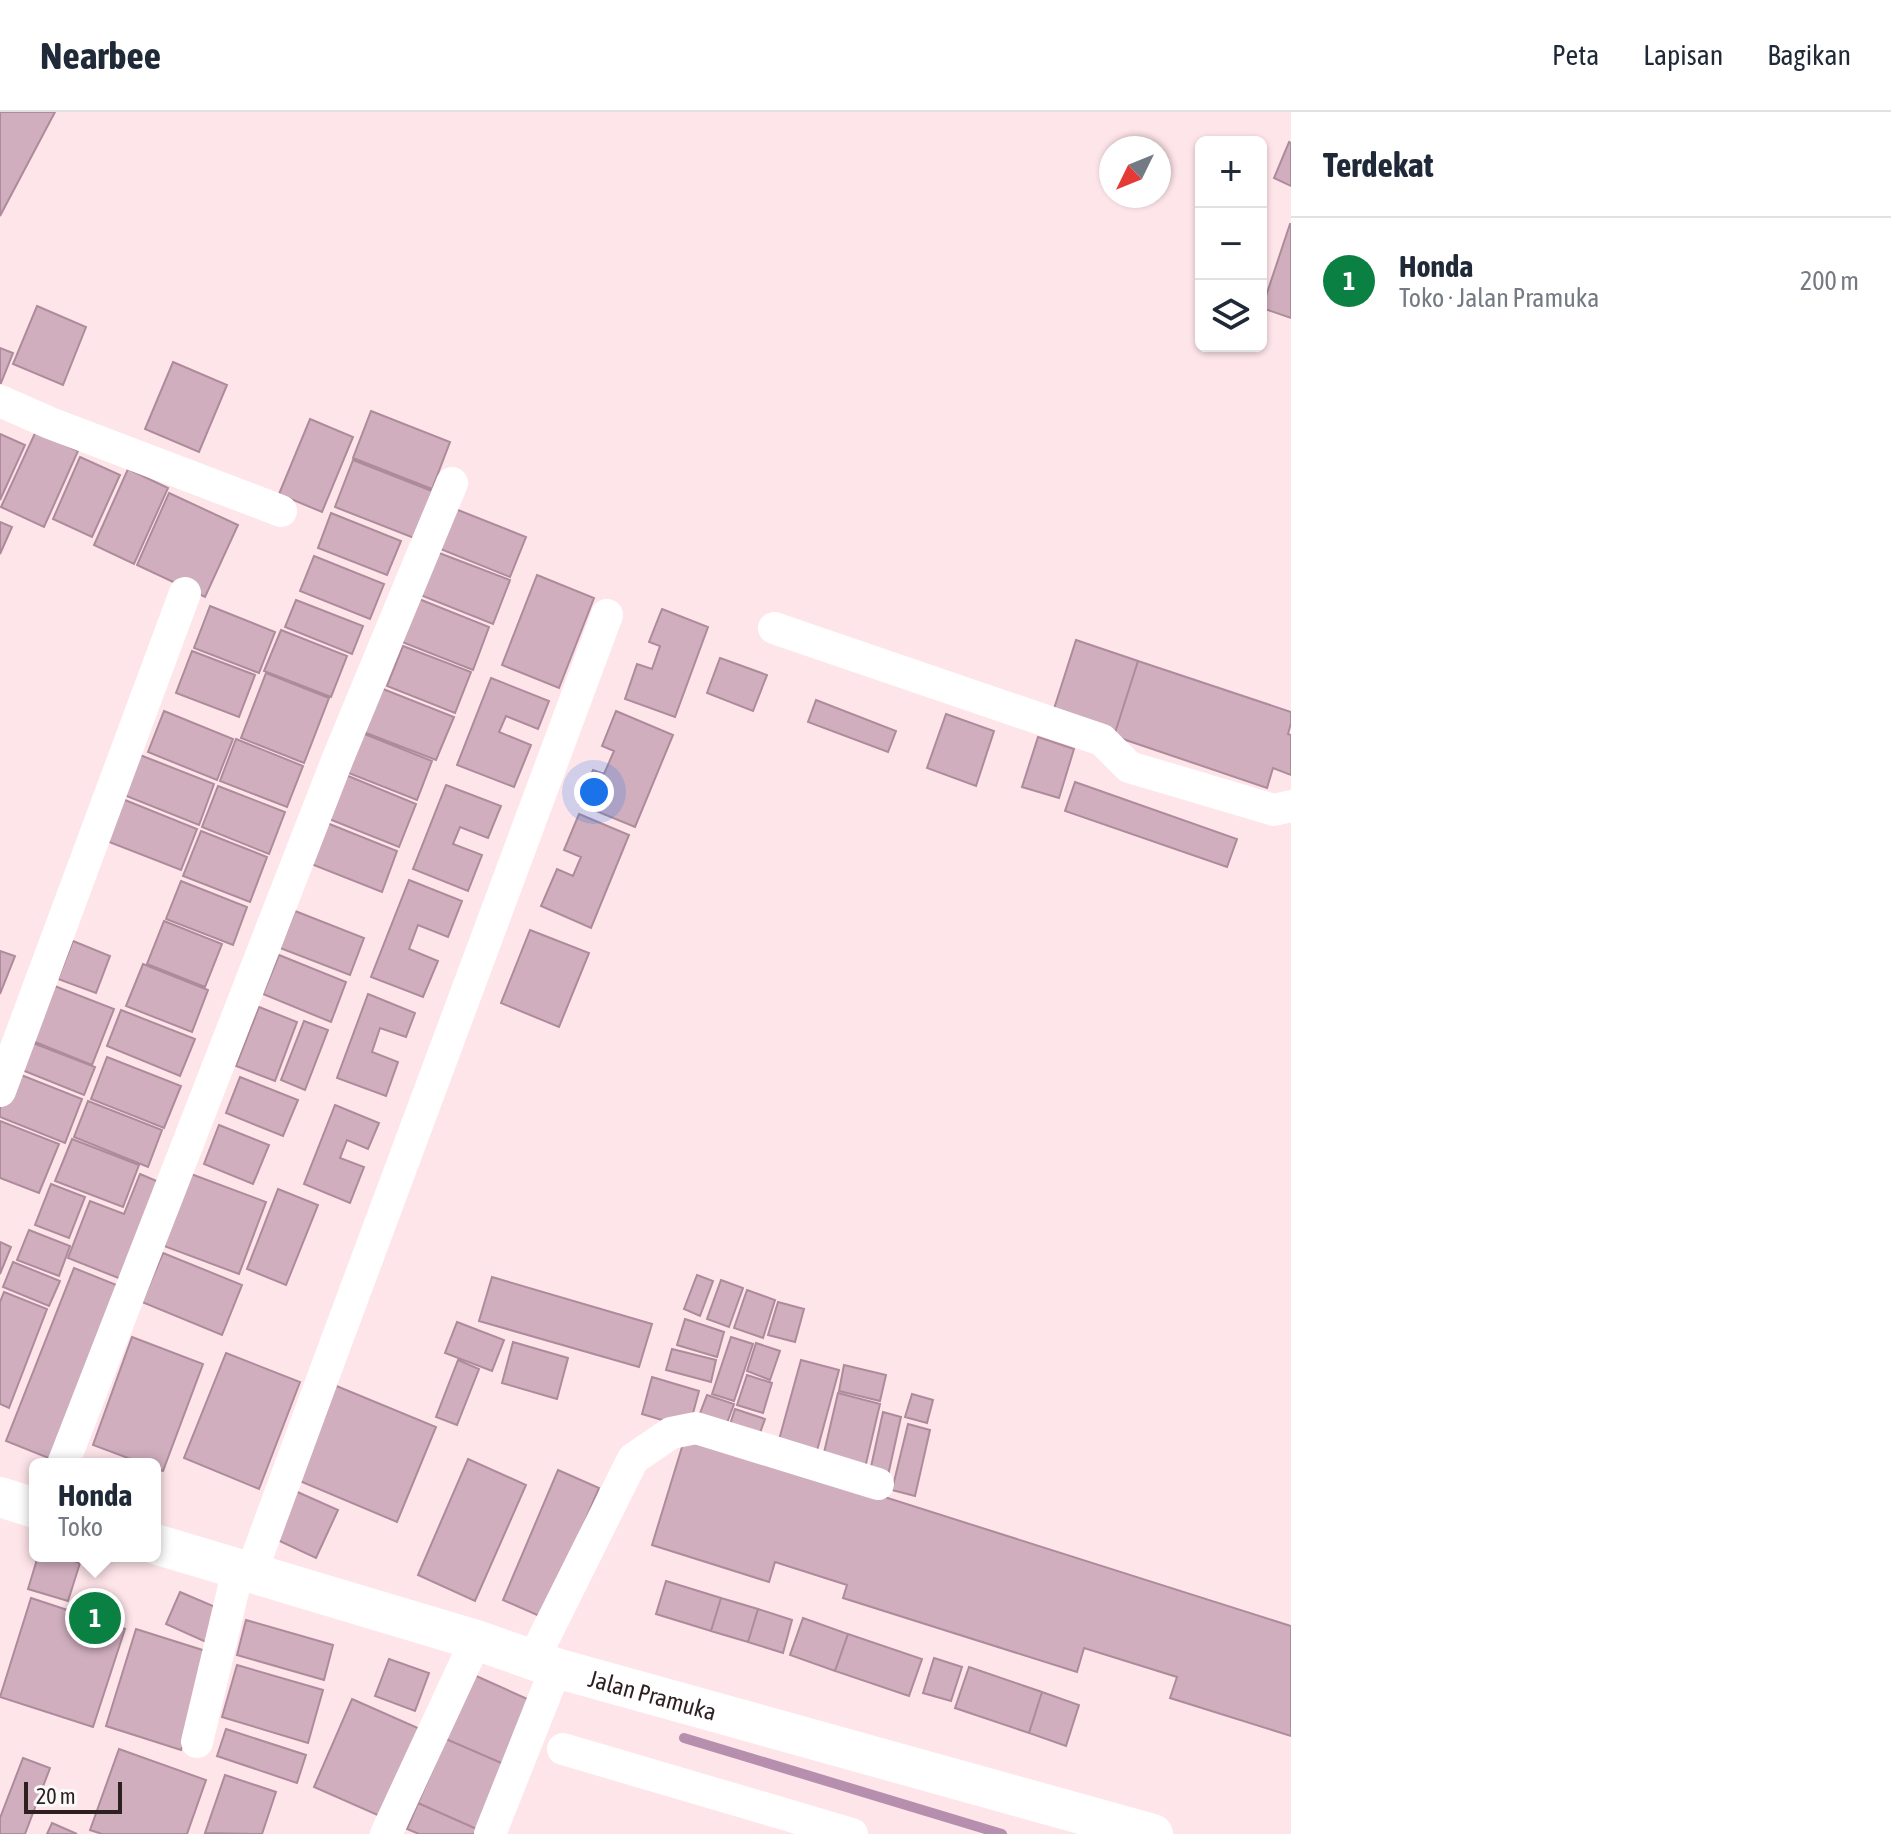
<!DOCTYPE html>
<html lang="id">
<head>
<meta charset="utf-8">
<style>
  :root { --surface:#fff; --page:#f6f6f7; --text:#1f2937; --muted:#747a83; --line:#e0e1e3; --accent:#0b8043 }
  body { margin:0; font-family:"Asap Condensed",sans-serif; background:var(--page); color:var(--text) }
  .controls { position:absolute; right:24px; top:24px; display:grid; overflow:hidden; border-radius:12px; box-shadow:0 2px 6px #0004 }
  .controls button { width:72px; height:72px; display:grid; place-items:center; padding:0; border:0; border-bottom:2px solid var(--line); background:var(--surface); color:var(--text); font:40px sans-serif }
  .compass { position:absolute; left:1099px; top:24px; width:72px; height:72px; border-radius:50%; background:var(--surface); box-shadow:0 2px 6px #0004; rotate:227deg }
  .scale { position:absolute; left:24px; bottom:20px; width:98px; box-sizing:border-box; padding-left:8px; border:4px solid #2e1f21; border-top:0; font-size:22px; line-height:28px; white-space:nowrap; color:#2e1f21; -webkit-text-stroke:6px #fafafa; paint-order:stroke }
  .you { position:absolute; left:594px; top:680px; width:28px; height:28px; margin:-20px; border:6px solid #fff; border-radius:50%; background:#1a73e8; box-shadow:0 0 0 12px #1a73e833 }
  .badge { display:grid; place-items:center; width:52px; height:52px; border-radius:50%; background:var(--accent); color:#fff; font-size:26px; font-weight:700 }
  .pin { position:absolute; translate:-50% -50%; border:4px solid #fff; box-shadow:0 2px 8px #0006 }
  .popup { position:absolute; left:29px; top:1346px; width:132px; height:104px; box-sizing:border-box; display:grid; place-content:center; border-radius:12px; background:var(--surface); filter:drop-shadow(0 2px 6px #0005); font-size:26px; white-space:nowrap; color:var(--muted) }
  .popup b { font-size:30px; color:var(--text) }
  .popup::after { content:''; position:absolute; left:50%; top:100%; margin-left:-16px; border:16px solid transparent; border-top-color:var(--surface) }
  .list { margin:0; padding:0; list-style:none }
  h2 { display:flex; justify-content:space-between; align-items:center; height:104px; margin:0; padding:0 32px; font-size:34px }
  h2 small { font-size:26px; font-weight:400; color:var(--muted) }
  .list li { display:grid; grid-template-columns:52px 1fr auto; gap:24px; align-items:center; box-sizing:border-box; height:128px; padding:0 32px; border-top:2px solid var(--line) }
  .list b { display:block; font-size:30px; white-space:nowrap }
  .list p { margin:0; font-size:26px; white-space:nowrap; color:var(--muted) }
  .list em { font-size:26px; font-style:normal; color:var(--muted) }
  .icon { flex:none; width:44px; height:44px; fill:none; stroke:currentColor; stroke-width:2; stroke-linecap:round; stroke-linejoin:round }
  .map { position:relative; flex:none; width:1291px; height:1722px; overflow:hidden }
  header { display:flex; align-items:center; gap:48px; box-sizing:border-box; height:112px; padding:0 40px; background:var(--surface); border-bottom:2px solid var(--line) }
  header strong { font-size:38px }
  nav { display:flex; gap:44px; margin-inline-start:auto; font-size:28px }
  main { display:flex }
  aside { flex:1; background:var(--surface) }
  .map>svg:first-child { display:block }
</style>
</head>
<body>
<header>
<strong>Nearbee</strong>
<nav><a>Peta</a><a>Lapisan</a><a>Bagikan</a></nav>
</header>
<main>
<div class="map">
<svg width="1291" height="1722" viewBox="0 0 1291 1722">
  <rect width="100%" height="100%" fill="#fee5e9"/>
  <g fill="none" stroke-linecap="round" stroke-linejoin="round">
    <path stroke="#b68eae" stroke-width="10" d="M684 1626 1002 1722"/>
  </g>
  <path fill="#d1aebe" stroke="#ad8b9b" stroke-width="2" d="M0 0H55L0 104Z
    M1289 30 1291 31V74L1274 66Z
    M1290 112H1291V206L1262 196Z
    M37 194 86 215 63 273 13 252Z
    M0 236 13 241 1 271H0Z
    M173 250 227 273 199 340 145 317Z
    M371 299 450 330 432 377 353 346Z
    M310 307 353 325 322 400 279 382Z
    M36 319 78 339 44 415 1 395Z
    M0 322 25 333 0 388Z
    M80 345 120 363 92 425 53 407Z
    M353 348 432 379 414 426 335 395Z
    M128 357 168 376 134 452 94 433Z
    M169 381 238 413 205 485 137 453Z
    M453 396 526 425 510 465 438 436Z
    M331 401 401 429 387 463 318 436Z
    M0 410 12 415 0 442Z
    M434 439 510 468 493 512 418 482Z
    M314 444 384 472 370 507 300 479Z
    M537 463 594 486 559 576 502 553Z
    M414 485 489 515 473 558 397 528Z
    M296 488 363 514 352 542 285 515Z
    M210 494 275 520 259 561 194 536Z
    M662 497 708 515 675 605 625 587 637 552 652 557 660 534 649 530Z
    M281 518 347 544 331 585 264 559Z
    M1076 528 1138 549 1114 624 1052 603Z
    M403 534 471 560 455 601 387 574Z
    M192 539 255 563 239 605 176 581Z
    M720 546 767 563 753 599 707 581Z
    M1138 549 1291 600V611L1288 622 1291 623V663L1273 656 1267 676 1114 624Z
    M266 561 329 586 304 651 241 626Z
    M491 566 549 589 538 617 506 604 499 620 531 633 514 675 457 653Z
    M378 575 454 605 436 648 361 619Z
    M816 588 896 619 888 640 808 610Z
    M164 599 233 627 217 668 148 640Z
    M616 599 673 623 635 715 579 692 593 658 604 662 614 639 602 634Z
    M946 602 994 619 976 674 927 656Z
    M357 619 432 649 417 688 341 658Z
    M1038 625 1074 637 1059 686 1022 675Z
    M236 627 303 654 287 695 220 669Z
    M140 643 214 672 199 713 124 683Z
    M341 661 416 692 399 735 324 705Z
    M1075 670 1237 727 1227 755 1065 699Z
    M446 673 501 694 488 726 460 715 453 732 482 743 468 779 413 757Z
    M218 674 285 700 269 742 202 715Z
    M120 686 197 717 181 758 104 728Z
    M579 702 629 723 591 816 541 794 557 757 573 764 581 745 564 738Z
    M322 709 397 739 382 780 306 750Z
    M201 719 267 745 250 790 183 764Z
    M409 768 462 789 448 825 418 813 409 837 438 849 423 885 371 865Z
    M181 769 247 795 233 833 166 807Z
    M295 799 364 826 350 863 280 836Z
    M164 809 222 832 205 875 147 852Z
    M530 818 589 841 559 915 501 891Z
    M73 829 110 844 96 881 58 867Z
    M0 839 15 844 0 882Z
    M279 843 346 870 331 910 263 882Z
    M143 852 208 878 192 920 126 894Z
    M52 873 114 897 92 953 30 928Z
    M368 882 415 901 406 925 380 916 372 940 398 950 386 984 337 966Z
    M259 895 297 910 275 969 236 954Z
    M121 898 195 927 180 964 107 934Z
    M304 909 328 918 305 978 281 968Z
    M33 931 95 955 84 983 22 958Z
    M107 945 181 974 164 1016 91 987Z
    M11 959 82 987 65 1031 0 1005V988Z
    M240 965 298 988 283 1024 226 1001Z
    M88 989 162 1018 148 1055 74 1025Z
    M335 993 379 1011 368 1037 347 1028 340 1046 364 1055 350 1091 304 1072Z
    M0 1009 59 1032 39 1081 0 1066Z
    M219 1013 269 1033 253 1072 204 1052Z
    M72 1027 139 1053 123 1095 55 1069Z
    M140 1062 159 1070 121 1167 68 1146 90 1089 124 1102Z
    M191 1062 266 1090 239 1162 164 1134Z
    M51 1072 85 1085 69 1126 35 1113Z
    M278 1077 318 1093 286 1173 247 1157Z
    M29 1118 70 1134 59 1164 17 1148Z
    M0 1130 11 1135 0 1162Z
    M163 1141 242 1173 222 1223 142 1190Z
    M13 1150 60 1169 49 1194 3 1175Z
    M74 1156 124 1176 56 1349 6 1329Z
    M697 1163 713 1169 700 1204 684 1197Z
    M492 1165 652 1212 639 1255 479 1209Z
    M721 1168 743 1176 729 1215 707 1207Z
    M747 1178 775 1188 763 1226 734 1216Z
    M4 1180 47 1197 9 1296 0 1292V1190Z
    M778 1190 804 1197 795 1230 768 1223Z
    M685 1207 724 1220 717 1245 677 1233Z
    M457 1210 504 1228 492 1259 445 1241Z
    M132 1225 203 1252 163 1359 155 1356V1352H144L93 1333Z
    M731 1225 753 1232 734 1289 712 1282Z
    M513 1230 568 1246 557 1287 502 1271Z
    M756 1231 780 1239 770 1268 747 1259Z
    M672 1237 716 1248 711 1270 666 1258Z
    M226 1241 300 1270 259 1377 184 1346Z
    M458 1248 479 1257 457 1313 436 1305Z
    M801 1248 839 1258 815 1346 777 1335Z
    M844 1253 886 1263 880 1289 839 1279Z
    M747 1263 772 1271 763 1301 737 1293Z
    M652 1265 699 1279 689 1316 642 1302Z
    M334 1273 436 1315 397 1410 295 1367Z
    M838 1281 880 1292 865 1356 823 1345Z
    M912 1282 933 1288 927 1311 905 1305Z
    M707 1283 734 1292 723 1322 696 1312Z
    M735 1297 765 1307 756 1332 727 1322Z
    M883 1300 901 1305 887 1368 869 1364Z
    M908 1312 930 1318 915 1384 892 1378Z
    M686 1322 1291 1514V1624L1170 1586 1177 1565 1084 1536 1077 1560 843 1486 847 1473 775 1450 769 1470 652 1433Z
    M468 1347 526 1373 475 1489 418 1463Z
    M558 1358 599 1376 544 1506 503 1488Z
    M293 1378 338 1398 316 1446 271 1425Z
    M38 1444H59L80 1451 68 1489 28 1477Z
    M666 1469 721 1486 711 1519 656 1502Z
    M180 1480 220 1497 206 1530 166 1512Z
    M31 1486 125 1517 93 1615 0 1585Z
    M721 1486 758 1497 748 1530 711 1519Z
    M758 1497 792 1508 783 1541 748 1530Z
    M803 1506 848 1522 835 1559 790 1543Z
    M246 1508 333 1533 324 1568 237 1543Z
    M136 1517 212 1541 181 1638 106 1614Z
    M848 1522 922 1547 909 1584 835 1559Z
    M934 1546 962 1555 951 1589 923 1581Z
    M389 1547 429 1561 415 1599 375 1584Z
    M237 1553 323 1578 308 1631 222 1605Z
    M969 1555 1042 1580 1029 1621 955 1596Z
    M474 1563 534 1590 506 1653 446 1627Z
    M1042 1580 1079 1593 1066 1634 1029 1621Z
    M352 1587 420 1617 382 1705 314 1675Z
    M226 1617 306 1643 297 1671 217 1644Z
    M446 1627 506 1653 479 1718 418 1691Z
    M119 1637 206 1668 187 1722H102L90 1718Z
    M23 1646 50 1656 25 1722H0V1706Z
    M225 1663 276 1680 262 1722 205 1721Z
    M418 1691 479 1718 477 1722H419L407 1717Z
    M52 1711 77 1722H47Z"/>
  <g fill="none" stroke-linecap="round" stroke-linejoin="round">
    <path stroke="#fff" stroke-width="32" d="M0 289 50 311 281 399
      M774 516 1102 628 1129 655 1274 698 1291 694
      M0 979 185 481
      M63 1352 338 646 452 371
      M251 1461 332 1241 607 503
      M533 1548 633 1347 671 1321 696 1316 878 1372
      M197 1630 238 1458
      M563 1637 852 1722
      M386 1722 476 1528
      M490 1722 556 1556"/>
    <g stroke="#fff" stroke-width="40">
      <path d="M0 1385 35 1396"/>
      <path id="s1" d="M155 1432 476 1528 556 1556 1153 1722"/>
    </g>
  </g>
  <g text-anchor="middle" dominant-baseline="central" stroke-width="7" stroke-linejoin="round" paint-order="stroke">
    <g font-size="24" fill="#2e1f21" stroke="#fafafa">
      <text stroke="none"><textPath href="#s1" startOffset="520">Jalan Pramuka</textPath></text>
    </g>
  </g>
</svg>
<div class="controls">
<button>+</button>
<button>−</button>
<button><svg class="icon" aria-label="layers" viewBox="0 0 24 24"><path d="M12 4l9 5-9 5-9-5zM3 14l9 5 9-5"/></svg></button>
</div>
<svg class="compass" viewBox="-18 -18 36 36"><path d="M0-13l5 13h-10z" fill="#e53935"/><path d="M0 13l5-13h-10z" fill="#747a83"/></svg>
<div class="scale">20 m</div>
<div class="you"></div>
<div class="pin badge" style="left:95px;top:1506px">1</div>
<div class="popup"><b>Honda</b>Toko</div>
</div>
<aside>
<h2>Terdekat<small></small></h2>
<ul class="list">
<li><span class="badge">1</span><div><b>Honda</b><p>Toko · Jalan Pramuka</p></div><em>200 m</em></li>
</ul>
</aside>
</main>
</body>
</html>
